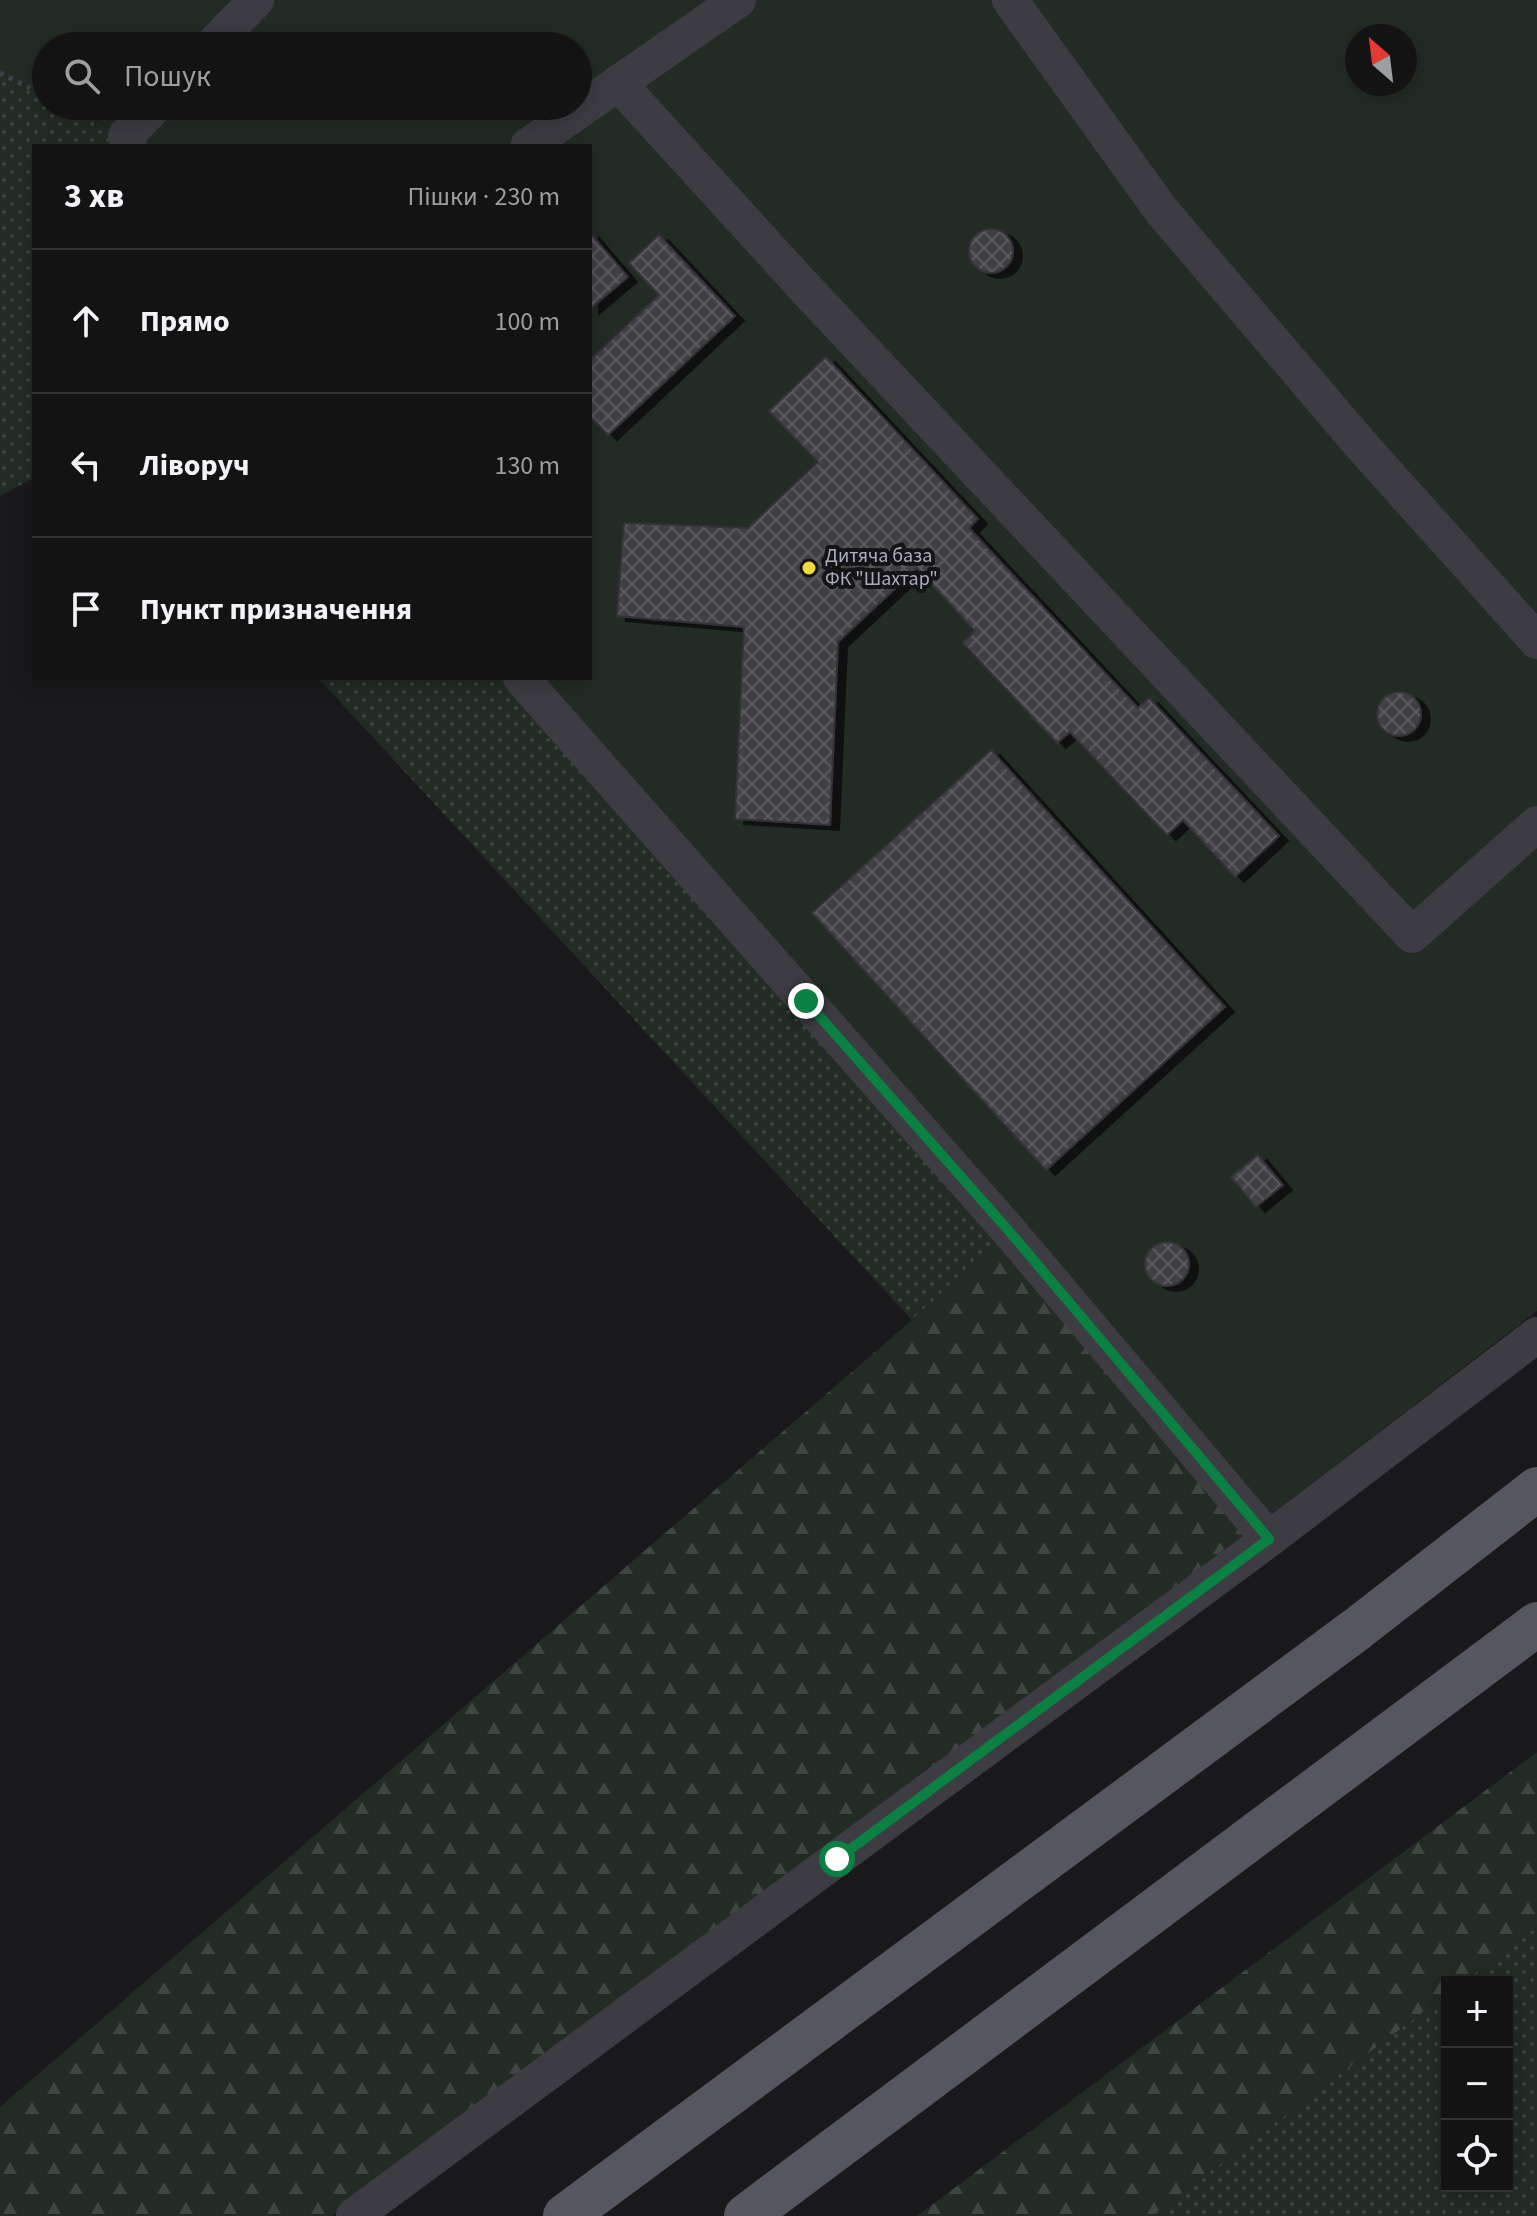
<!DOCTYPE html>
<html lang="uk">
<head>
<meta charset="utf-8">
<style>
  :root { --surface:#131314; --page:#202022; --text:#f1f3f6; --muted:#9d9ea0; --line:#323234 }
  body { margin:0; font-family:"Source Sans 3",sans-serif; background:var(--page); color:var(--text) }
  .controls { position:absolute; right:24px; bottom:24px; display:grid; overflow:hidden; border-radius:0px; box-shadow:0 4px 20px #0003 }
  .controls button { width:72px; height:72px; display:grid; place-items:center; padding:0; border:0; border-bottom:2px solid var(--line); background:var(--surface); color:var(--text); font:40px sans-serif }
  .compass { position:absolute; left:1345px; top:24px; width:72px; height:72px; border-radius:50%; background:var(--surface); box-shadow:0 4px 20px #0003; rotate:332deg }
  .stop { position:absolute; width:24px; height:24px; margin:-18px; border:6px solid #0b8043; border-radius:50%; background:#fff }
  .stop.end { background:#0b8043; border-color:#fff; box-shadow:0 2px 8px #0008 }
  .list { margin:0; padding:0; list-style:none }
  h2 { display:flex; justify-content:space-between; align-items:center; height:104px; margin:0; padding:0 32px; font-size:34px }
  h2 small { font-size:26px; font-weight:400; color:var(--muted) }
  .list li { display:grid; grid-template-columns:52px 1fr auto; gap:24px; align-items:center; box-sizing:border-box; height:144px; padding:0 32px; border-top:2px solid var(--line) }
  .list b { display:block; font-size:30px; white-space:nowrap }
  .list em { font-size:26px; font-style:normal; color:var(--muted) }
  .icon { flex:none; width:44px; height:44px; fill:none; stroke:currentColor; stroke-width:2; stroke-linecap:round; stroke-linejoin:round }
  .map { position:relative; flex:none; width:1537px; height:2216px; overflow:hidden }
  .search { position:absolute; background:var(--surface); box-shadow:0 4px 20px #0003; left:32px; top:32px; width:560px; height:88px; display:flex; align-items:center; gap:20px; box-sizing:border-box; padding:0 28px; border-radius:44px; color:var(--muted); font-size:30px }
  .panel { position:absolute; background:var(--surface); box-shadow:0 4px 20px #0003; left:32px; top:144px; width:560px; height:536px; border-radius:0px }
  .map>svg:first-child { display:block }
</style>
</head>
<body>
<div class="map">
<svg width="1537" height="2216" viewBox="0 0 1537 2216">
  <defs>
    <pattern id="grass-dots" width="8" height="8" patternUnits="userSpaceOnUse" patternTransform="scale(2)"><rect width="8" height="8" fill="#232b25"/><path d="M2 2h.1M6 6h.1" fill="none" stroke="#404743" stroke-width="1.8" stroke-linecap="round"/></pattern>
    <pattern id="forest-firs" width="22" height="20" patternUnits="userSpaceOnUse" patternTransform="scale(2)"><rect width="22" height="20" fill="#232b25"/><path d="M5 1l3.5 6h-7zM16 11l3.5 6h-7z" fill="#404743"/></pattern>
    <pattern id="building-cross-hatch" width="8" height="8" patternUnits="userSpaceOnUse" patternTransform="scale(2)"><rect width="8" height="8" fill="#414145"/><path d="M0 0l8 8M0 8l8-8" fill="none" stroke="#5a5a5e"/></pattern>
    <filter id="shadow"><feDropShadow dx="9" dy="5" stdDeviation="0" flood-color="#0009"/></filter>
  </defs>
  <rect width="100%" height="100%" fill="#19191b"/>
  <path fill="url(#grass-dots)" d="M0 73 46 96V106H67L126 136 129 146H34V478L0 496Z
    M318 678H521L1009 1231 912 1320Z
    M1537 1927V2216H1151L1447 1994V2186H1507V1982H1463Z"/>
  <path fill="url(#forest-firs)" d="M1009 1231 1265 1519 333 2216H0V2107L912 1320Z
    M1537 1752V1927L1463 1982H1447V1994L1151 2216H917Z"/>
  <path fill="#232b25" fill-rule="evenodd" d="M0 0H1537V1311L1265 1519 521 678H590V146H129L126 135 67 106H578V46H46V96L0 73ZM1357 36H1405V84H1357Z"/>
  <path fill="url(#building-cross-hatch)" stroke="#343337" stroke-width="2" filter="url(#shadow)" d="M969 251a22 22 0 1 1 44 0a22 22 0 1 1-44 0Z
    M590 233 628 277 590 309Z
    M659 235 735 316 608 435 590 416V360L659 295 629 263Z
    M826 357 978 519 969 528 1138 708 1149 698 1279 836 1235 877 1183 820 1167 835 1070 732 1057 743 963 643 975 631 917 568 838 642 830 825 735 819 744 627 617 616 624 523 748 528 818 462 769 411Z
    M1377 714a22 22 0 1 1 44 0a22 22 0 1 1-44 0Z
    M991 750 1225 1007 1046 1170 812 913Z
    M1258 1155 1283 1185 1256 1207 1231 1177Z
    M1145 1264a22 22 0 1 1 44 0a22 22 0 1 1-44 0Z"/>
  <g fill="none" stroke-linecap="round" stroke-linejoin="round">
    <path stroke="#404047" stroke-width="5" stroke-dasharray="4 6" stroke-linecap="butt" d="M0 73 46 96
      M67 106 94 120"/>
    <path stroke="#3c3c42" stroke-width="36" d="M1010 0 1161 210 1362 446 1537 641
      M212 46 256 0
      M618 83 805 288 1412 935 1537 824
      M129 146 126 136 155 106
      M528 146 738 0
      M521 678 1009 1231 1269 1539
      M354 2216 1269 1539 1537 1335"/>
    <path stroke="#56565f" stroke-width="44" d="M565 2216 1357 1629 1537 1489
      M746 2216 1537 1624"/>
  </g>
  <g fill="none" stroke-linecap="round" stroke-linejoin="round">
    <path stroke="#0b8043" stroke-width="10" d="M806 1001 1009 1231 1269 1539 837 1859"/>
  </g>
  <circle fill="#f3d939" stroke="#141416" stroke-width="3" cx="809" cy="568" r="8"/>
  <g text-anchor="middle" dominant-baseline="central" stroke-width="8" stroke-linejoin="round" paint-order="stroke">
    <g font-size="20" fill="#abadbb" stroke="#141416" text-anchor="start">
      <text x="825" y="556">Дитяча база<tspan x="825" dy="23">ФК "Шахтар"</tspan></text>
    </g>
  </g>
</svg>
<div class="controls">
<button>+</button>
<button>−</button>
<button><svg class="icon" aria-label="locate" viewBox="0 0 24 24"><circle cx="12" cy="12" r="6"/><path d="M12 2v4M12 18v4M2 12h4M18 12h4"/></svg></button>
</div>
<svg class="compass" viewBox="-18 -18 36 36"><path d="M0-13l5 13h-10z" fill="#e53935"/><path d="M0 13l5-13h-10z" fill="#9d9ea0"/></svg>
<div class="stop" style="left:837px;top:1859px"></div>
<div class="stop end" style="left:806px;top:1001px"></div>
<div class="search"><svg class="icon" aria-label="search" viewBox="0 0 24 24"><circle cx="10" cy="10" r="6"/><path d="M15 15l6 6"/></svg>Пошук</div>
<section class="panel">
<h2>3 хв<small>Пішки · 230 m</small></h2>
<ul class="list">
<li><svg class="icon" aria-label="ahead" viewBox="0 0 24 24"><path d="M12 20V5M6 11l6-6 6 6"/></svg><div><b>Прямо</b></div><em>100 m</em></li>
<li><svg class="icon" aria-label="left" viewBox="0 0 24 24"><path d="M17 20v-9H6M10 6l-5 5 5 5"/></svg><div><b>Ліворуч</b></div><em>130 m</em></li>
<li><svg class="icon" aria-label="arrive" viewBox="0 0 24 24"><path d="M6 21V4h12l-3 4 3 4H6"/></svg><div><b>Пункт призначення</b></div></li>
</ul>
</section>
</div>
</body>
</html>
